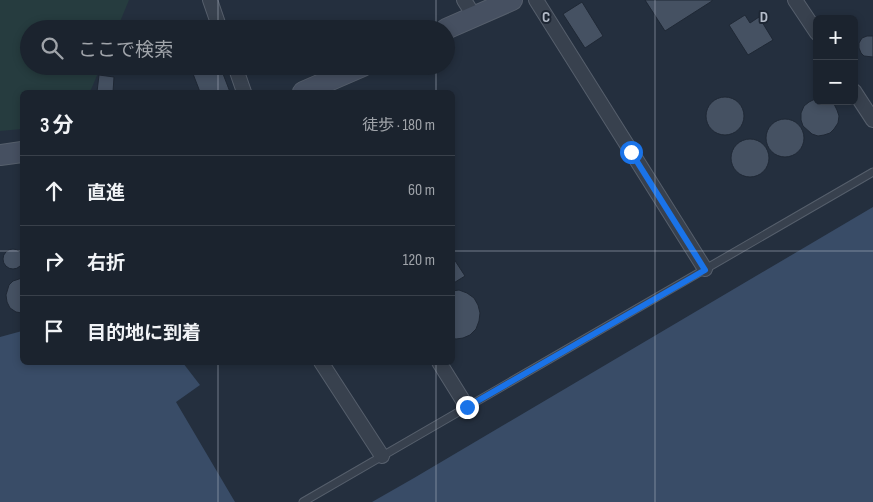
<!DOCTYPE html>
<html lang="ja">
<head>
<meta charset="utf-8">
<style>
  :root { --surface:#1b232e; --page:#242b36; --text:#f1f3f6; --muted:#a0a4aa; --line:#39404a }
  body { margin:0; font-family:"Sofia Sans Condensed","Noto Sans JP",sans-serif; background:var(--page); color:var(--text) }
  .controls { position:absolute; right:15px; top:15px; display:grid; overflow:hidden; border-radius:8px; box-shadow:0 2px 8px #0003 }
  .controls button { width:45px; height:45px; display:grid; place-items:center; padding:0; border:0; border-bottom:1px solid var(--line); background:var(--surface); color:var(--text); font:25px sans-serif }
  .stop { position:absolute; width:15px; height:15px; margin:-11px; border:4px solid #1a73e8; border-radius:50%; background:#fff }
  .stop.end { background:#1a73e8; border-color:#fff; box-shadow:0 1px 5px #0008 }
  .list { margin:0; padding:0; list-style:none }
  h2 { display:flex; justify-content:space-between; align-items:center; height:65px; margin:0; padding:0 20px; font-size:21px }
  h2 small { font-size:16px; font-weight:400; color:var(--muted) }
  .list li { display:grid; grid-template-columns:32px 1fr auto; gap:15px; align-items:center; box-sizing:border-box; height:70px; padding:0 20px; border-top:1px solid var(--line) }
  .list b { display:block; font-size:19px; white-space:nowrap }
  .list em { font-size:16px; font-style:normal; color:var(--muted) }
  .icon { flex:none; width:28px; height:28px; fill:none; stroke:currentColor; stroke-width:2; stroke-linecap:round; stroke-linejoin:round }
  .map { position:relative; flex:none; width:873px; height:502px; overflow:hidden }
  .search { position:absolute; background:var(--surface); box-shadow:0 2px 8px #0003; left:20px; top:20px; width:435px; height:55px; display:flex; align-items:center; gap:12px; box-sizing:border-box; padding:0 18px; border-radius:28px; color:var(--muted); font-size:19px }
  .panel { position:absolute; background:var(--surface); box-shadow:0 2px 8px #0003; left:20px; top:90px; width:435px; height:275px; border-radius:8px }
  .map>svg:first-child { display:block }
</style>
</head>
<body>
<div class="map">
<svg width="873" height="502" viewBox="0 0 873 502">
  <rect width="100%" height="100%" fill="#242f3e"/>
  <path fill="#263c3f" d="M0 0H129L117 29H29V66H101L90 92H22V129L0 131Z"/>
  <path fill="#394c67" d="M873 207V502H372L414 478Z
    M22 331V362L183 363 200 385 176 402 235 502H0V337Z"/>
  <path fill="#455162" stroke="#1f2835" d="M645 0H712V1L665 31Z
    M582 2 603 36 585 48 563 14Z
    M745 15 750 23 759 17 773 40 748 55 729 25Z
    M867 36H873V57L864 56 861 53 859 48V43L862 38Z
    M190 66H220L230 92H200Z
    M99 75 114 77 113 92H97Z
    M706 116a19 19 0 1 1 38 0a19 19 0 1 1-38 0Z
    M815 99H817V101H830L834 104 837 110 839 116 838 123 834 129 830 133 824 135 818 136 812 134 803 126 801 120V113L804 106 809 102Z
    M766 138a19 19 0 1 1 38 0a19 19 0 1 1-38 0Z
    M731 158a19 19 0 1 1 38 0a19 19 0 1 1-38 0Z
    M3 259a10 10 0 1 1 20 0a10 10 0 1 1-20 0Z
    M452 256 465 276 452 284Z
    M22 278V313L16 312 10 308 7 302 6 295 9 285 13 281Z
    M459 290 467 293 474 298 478 305 480 313 479 321 476 329 470 335 463 338 456 339 452 338V291Z"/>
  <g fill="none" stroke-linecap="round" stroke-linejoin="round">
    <g stroke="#565f6c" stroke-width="9">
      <path id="lane" d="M303 502 873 172"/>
    </g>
    <g stroke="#565f6c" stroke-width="16">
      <path id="street" d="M210 0 220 29
        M464 0 474 16
        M536 0 705 269
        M795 0 817 33
        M235 66 244 92
        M854 91 873 120
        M321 362 382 456
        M439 362 467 407"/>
    </g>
    <g stroke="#565f6c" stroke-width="22">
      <path id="secondary" d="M446 29 512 0
        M303 92 363 66
        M0 155 22 152"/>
    </g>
    <use href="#lane" stroke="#38414e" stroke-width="7"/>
    <use href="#street" stroke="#38414e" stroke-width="14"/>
    <use href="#secondary" stroke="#465061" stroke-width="20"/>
  </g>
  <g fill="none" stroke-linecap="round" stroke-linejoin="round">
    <path stroke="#1a73e8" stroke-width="6" d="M467 407 705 270 631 152"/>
  </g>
  <path fill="none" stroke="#b4bcc9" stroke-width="1" stroke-opacity="0.55" d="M218 0V29M436 0V29M655 0V502M218 66V92M436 66V92M0 251H22M452 251H873M218 362V502M436 362V502"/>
  <g font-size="16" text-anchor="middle" font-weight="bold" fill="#b4bcc9" stroke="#1d2633" stroke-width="4" stroke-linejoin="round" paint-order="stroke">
    <text x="546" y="22">C</text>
    <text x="764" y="22">D</text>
  </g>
</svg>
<div class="controls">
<button>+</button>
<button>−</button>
</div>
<div class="stop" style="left:631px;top:152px"></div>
<div class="stop end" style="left:467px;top:407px"></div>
<div class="search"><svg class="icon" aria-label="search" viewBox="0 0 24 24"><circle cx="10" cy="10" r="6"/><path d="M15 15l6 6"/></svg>ここで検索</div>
<section class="panel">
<h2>3 分<small>徒歩 · 180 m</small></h2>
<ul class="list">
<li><svg class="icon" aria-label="ahead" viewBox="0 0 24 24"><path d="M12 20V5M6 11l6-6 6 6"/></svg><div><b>直進</b></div><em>60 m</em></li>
<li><svg class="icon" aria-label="right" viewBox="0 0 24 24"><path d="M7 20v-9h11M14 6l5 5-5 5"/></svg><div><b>右折</b></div><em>120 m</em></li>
<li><svg class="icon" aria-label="arrive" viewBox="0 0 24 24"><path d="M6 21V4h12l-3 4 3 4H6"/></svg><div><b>目的地に到着</b></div></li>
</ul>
</section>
</div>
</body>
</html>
